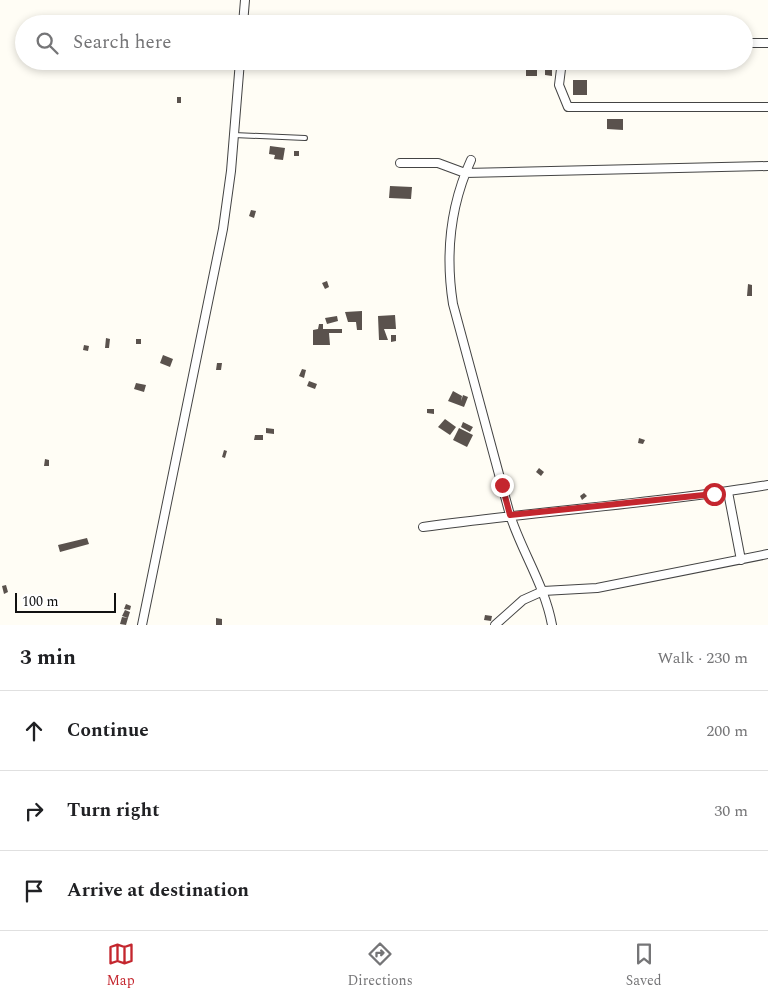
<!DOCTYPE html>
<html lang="en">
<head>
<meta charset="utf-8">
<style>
  :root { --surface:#fff; --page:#f2f2f2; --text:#202124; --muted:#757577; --line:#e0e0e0; --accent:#c4262e }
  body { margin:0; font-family:Spectral,serif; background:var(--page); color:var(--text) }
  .scale { position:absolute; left:15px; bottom:12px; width:101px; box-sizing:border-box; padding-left:5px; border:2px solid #111; border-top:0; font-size:14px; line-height:18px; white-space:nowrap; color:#111; -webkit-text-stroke:4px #fff; paint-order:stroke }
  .stop { position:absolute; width:15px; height:15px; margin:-11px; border:4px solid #c4262e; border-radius:50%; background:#fff }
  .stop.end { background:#c4262e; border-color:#fff; box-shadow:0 1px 5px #0008 }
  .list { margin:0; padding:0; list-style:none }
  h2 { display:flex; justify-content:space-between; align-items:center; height:65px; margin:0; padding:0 20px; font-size:21px }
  h2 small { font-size:16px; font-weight:400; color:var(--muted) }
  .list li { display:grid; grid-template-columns:32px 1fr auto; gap:15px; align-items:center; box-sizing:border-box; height:80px; padding:0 20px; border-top:1px solid var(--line) }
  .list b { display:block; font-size:19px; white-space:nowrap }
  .list em { font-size:16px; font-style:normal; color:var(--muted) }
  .icon { flex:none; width:28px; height:28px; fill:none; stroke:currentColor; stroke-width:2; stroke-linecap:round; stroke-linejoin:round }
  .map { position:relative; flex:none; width:768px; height:625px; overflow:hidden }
  .search { position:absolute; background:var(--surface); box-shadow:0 2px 8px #0003; left:15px; right:15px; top:15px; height:55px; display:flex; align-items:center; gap:12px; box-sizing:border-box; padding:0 18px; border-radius:28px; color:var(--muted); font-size:19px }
  .sheet { height:305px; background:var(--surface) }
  nav { display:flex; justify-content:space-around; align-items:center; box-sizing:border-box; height:70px; border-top:1px solid var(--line); background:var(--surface); font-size:14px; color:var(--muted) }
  nav a { display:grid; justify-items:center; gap:2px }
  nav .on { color:var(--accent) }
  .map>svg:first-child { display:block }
</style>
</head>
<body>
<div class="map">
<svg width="768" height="625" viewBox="0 0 768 625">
  <rect width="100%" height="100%" fill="#fffdf5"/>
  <path fill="#5a524d" d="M526 61H537V76H526Z
    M545 68 552 69V76L545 75Z
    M573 80H587V95H573Z
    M177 97H181V103H177Z
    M607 119H623V130L607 129Z
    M270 146 285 148 283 160 274 159 275 155 269 154Z
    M294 151H299V156H294Z
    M390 186 412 187 411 199 389 198Z
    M251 210 256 211 254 218 249 216Z
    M327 281 329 287 325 289 322 283Z
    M748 284 752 285V296H747Z
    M362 311V330H357L356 322H348L345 312Z
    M395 315 396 329H384L388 340H379L378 316Z
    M337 316 338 321 327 324 325 318Z
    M319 324H323V329H342V333H329L330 345H313V330L318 329Z
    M391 335H396V341L391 342Z
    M106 338 110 339 109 348H105Z
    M136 339H141V344H136Z
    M84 345 89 346 88 351 83 350Z
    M163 355 173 359 170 367 160 363Z
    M217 363H222L221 370H216Z
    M302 369 306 370 304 378 299 376Z
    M309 381 317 384 315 389 307 386Z
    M136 383 146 385 144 392 134 389Z
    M453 391 462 396 461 401 463 395 468 397 464 407 448 401Z
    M427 409H434V414L427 413Z
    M445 419 456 427 450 435 438 427Z
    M463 422 473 427 470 432 461 427Z
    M266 428 274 429V434L266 433Z
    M459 428 473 435 467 447 453 440Z
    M255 435H263V440H254Z
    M639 438 645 440 643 444 638 443Z
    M224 450 227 451 225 458 222 457Z
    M45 459 49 460V466H44Z
    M539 468 544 472 541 476 536 472Z
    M584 493 587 496 582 500 580 496Z
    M87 538 89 544 60 552 58 545Z
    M6 585 8 592 4 594 2 586Z
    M126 604 131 606 130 610 124 609Z
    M125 610 130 612 128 618 122 616Z
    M485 615 492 616 491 621 484 620Z
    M122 617 128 618 126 625 120 624Z
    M216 618 222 619V625H216Z"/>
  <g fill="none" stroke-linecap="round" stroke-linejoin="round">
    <g stroke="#444" stroke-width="6">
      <path id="service" d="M234 135 305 138"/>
    </g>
    <g stroke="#444" stroke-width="10">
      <path id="minor" d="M243 24 245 0
        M744 43H768
        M562 61 559 85 568 107H768
        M471 160C450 206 445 253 453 304L510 515C522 552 545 586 552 625
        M400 163H438L465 173 768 166
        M728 492 741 560
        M423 527C538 511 654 504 768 485
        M142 625 223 229 231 171 240 61
        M495 625 523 600 543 591 597 588 768 554"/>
    </g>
    <use href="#service" stroke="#fff" stroke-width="4"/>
    <use href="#minor" stroke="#fff" stroke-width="8"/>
  </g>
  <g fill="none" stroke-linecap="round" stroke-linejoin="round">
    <path stroke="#c4262e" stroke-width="6" d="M502 485 510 515 714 494"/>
  </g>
</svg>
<div class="scale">100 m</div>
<div class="stop" style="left:714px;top:494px"></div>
<div class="stop end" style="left:502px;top:485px"></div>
<div class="search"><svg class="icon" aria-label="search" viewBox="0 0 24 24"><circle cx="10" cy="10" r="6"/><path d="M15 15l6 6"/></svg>Search here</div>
</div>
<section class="sheet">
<h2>3 min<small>Walk · 230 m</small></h2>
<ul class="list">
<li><svg class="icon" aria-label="ahead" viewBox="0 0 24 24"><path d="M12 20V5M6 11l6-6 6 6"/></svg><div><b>Continue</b></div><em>200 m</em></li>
<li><svg class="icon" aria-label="right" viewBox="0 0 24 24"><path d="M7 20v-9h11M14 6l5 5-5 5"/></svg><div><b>Turn right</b></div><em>30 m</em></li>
<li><svg class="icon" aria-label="arrive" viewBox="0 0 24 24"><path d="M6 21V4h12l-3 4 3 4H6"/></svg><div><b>Arrive at destination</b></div></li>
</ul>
</section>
<nav>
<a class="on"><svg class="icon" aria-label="map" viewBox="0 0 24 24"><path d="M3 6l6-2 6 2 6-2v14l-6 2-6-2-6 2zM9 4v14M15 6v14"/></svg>Map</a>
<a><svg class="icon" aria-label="directions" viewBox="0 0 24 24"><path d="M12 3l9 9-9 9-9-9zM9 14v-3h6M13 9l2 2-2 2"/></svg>Directions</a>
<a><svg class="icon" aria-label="saved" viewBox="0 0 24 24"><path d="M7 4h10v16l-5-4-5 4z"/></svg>Saved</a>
</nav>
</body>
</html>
